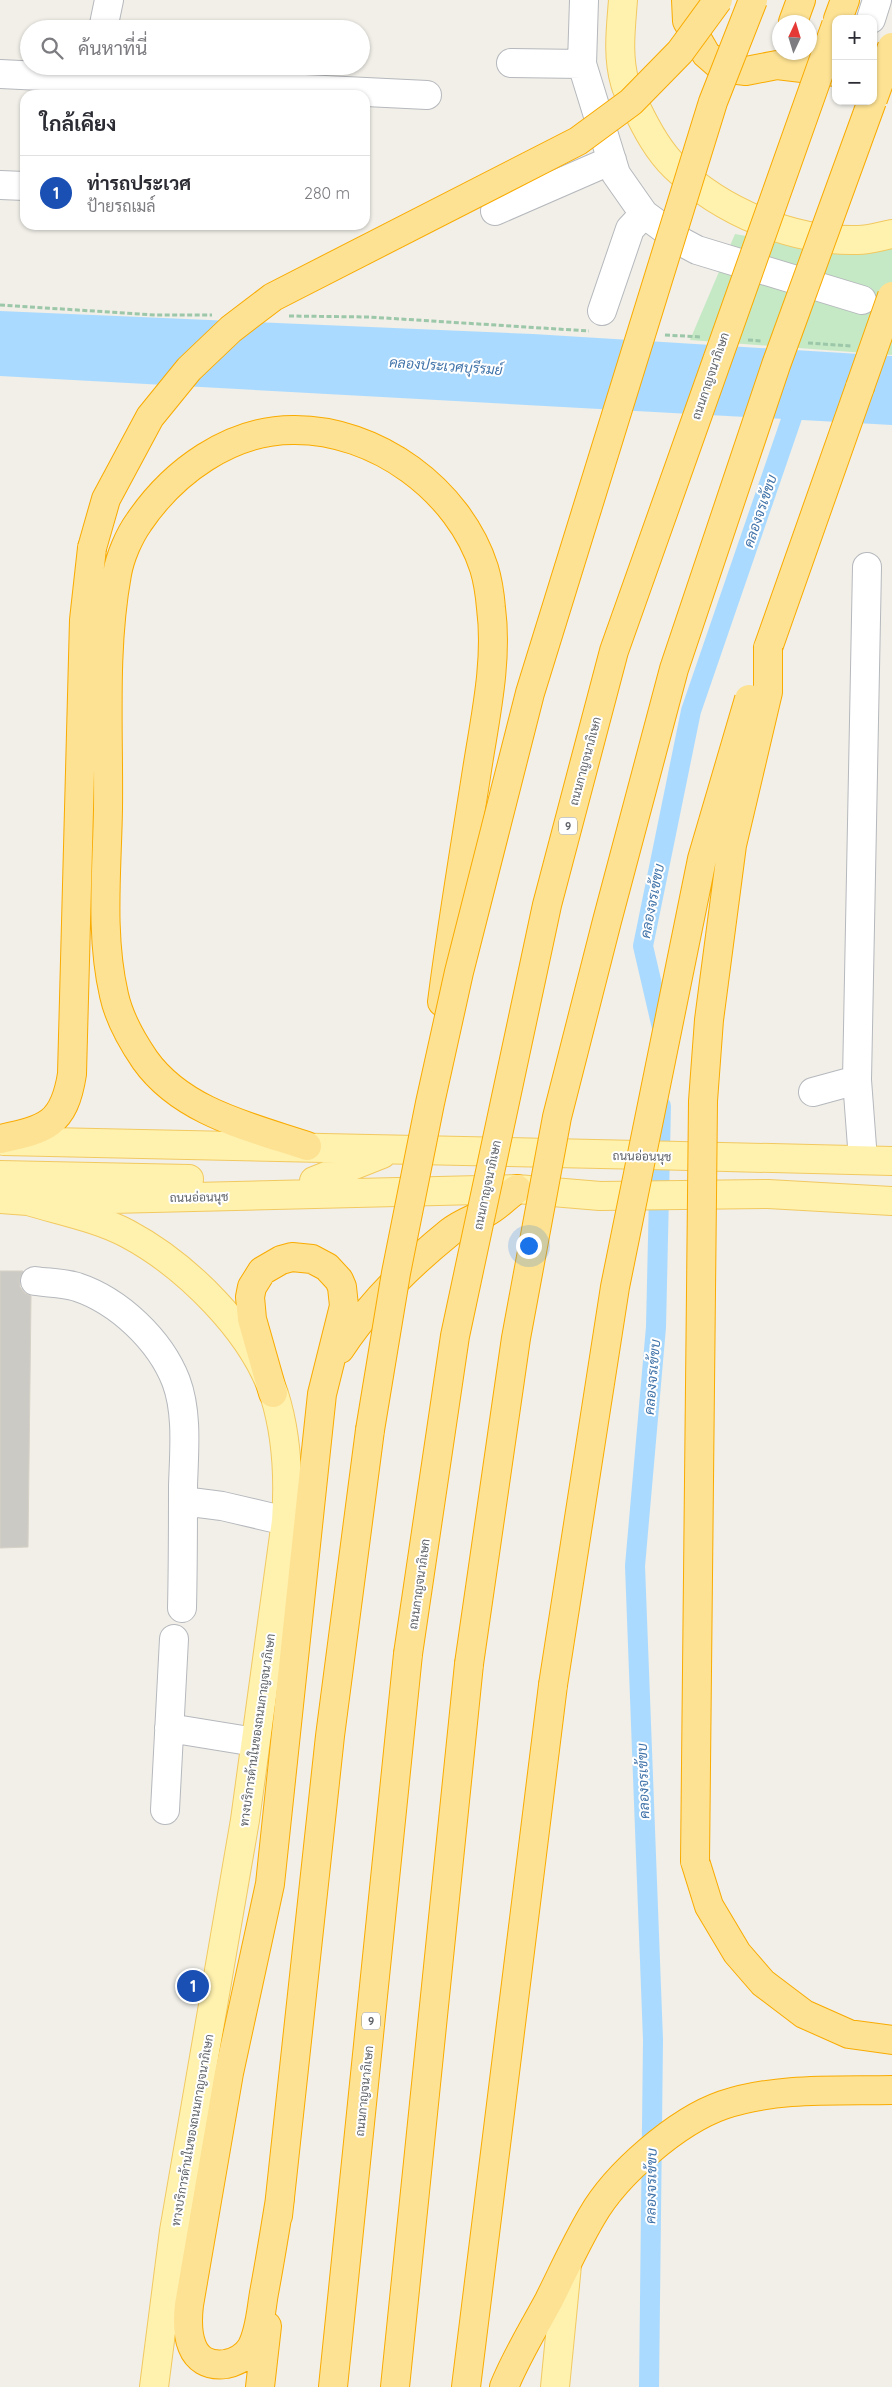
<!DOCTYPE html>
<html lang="th">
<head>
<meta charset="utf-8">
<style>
  :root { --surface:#fff; --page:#f7f7f7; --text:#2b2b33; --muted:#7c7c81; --line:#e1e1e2; --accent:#ea4335 }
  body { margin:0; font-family:Quicksand,Sarabun,sans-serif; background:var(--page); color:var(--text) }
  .controls { position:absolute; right:15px; top:15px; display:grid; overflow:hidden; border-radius:10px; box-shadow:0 1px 4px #0004 }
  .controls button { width:45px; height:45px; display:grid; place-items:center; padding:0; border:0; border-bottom:1px solid var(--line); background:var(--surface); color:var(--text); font:25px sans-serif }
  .compass { position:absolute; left:772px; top:15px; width:45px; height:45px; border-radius:50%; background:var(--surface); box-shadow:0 1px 4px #0004; rotate:4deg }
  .you { position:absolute; left:528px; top:1245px; width:18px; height:18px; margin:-12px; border:4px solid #fff; border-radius:50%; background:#1a73e8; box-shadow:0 0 0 8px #1a73e833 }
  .badge { display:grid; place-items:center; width:32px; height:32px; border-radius:50%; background:var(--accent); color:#fff; font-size:16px; font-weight:700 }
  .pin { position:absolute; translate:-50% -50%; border:2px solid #fff; box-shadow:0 1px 5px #0006 }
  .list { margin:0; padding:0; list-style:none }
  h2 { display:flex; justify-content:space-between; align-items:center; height:65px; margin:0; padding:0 20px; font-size:21px }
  h2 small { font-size:16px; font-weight:400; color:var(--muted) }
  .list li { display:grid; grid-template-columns:32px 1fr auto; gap:15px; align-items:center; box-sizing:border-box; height:75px; padding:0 20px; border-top:1px solid var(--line) }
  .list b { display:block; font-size:19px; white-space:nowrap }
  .list p { margin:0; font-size:16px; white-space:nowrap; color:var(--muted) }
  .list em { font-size:16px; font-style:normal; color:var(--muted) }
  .icon { flex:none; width:28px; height:28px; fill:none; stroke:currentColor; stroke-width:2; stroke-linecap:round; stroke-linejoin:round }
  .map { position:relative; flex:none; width:892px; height:2387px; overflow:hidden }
  .search { position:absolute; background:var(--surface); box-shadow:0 1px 4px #0004; left:20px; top:20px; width:350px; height:55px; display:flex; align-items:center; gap:12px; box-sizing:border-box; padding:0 18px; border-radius:28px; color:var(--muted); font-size:19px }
  .panel { position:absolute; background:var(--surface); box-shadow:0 1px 4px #0004; left:20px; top:90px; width:350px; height:140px; border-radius:15px }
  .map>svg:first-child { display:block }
</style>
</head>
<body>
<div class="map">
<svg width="892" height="2387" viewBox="0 0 892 2387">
  <rect width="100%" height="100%" fill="#f1efe8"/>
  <path fill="#c5e8c5" d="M735 234 846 254 892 246V355L690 340Z"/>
  <path fill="#aadaff" d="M0 311 533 334 892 356V425L0 376Z"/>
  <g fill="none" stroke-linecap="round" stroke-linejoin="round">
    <path stroke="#aadaff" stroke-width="20" d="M663 1032 643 946 691 711 800 394
      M649 2387 653 2040 635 1566 656 1327 661 1106"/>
  </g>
  <path fill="#cccac5" stroke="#d6d1c6" d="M0 1271H23L20 1279V1287L25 1293 31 1296 28 1547 0 1548Z"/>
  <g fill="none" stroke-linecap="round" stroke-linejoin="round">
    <g stroke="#b5b8bc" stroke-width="30">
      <path id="minor" d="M584 0 582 64 616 174 644 214 682 242 697 250 862 300
        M871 19 877 0
        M103 29 109 0
        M511 63 582 64
        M0 74 427 95
        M0 185 25 186
        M495 211 612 160
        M602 311 630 229 644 214
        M813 1092 857 1080
        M863 1160 857 1080 867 567
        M35 1281C49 1283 64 1283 77 1287 119 1301 160 1340 176 1381 188 1413 184 1452 183 1486 183 1527 183 1567 182 1608
        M183 1501 222 1506 286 1521
        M169 1728 255 1742
        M165 1810 174 1639"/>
    </g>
    <g stroke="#f2c960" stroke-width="30">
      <path id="major" d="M623 0C621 27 617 56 625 83 627 91 632 100 636 107 646 128 658 151 675 167 722 212 793 242 858 240 869 240 881 236 892 234
        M4 1141C300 1146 596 1154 892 1161
        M0 1175 189 1179
        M314 1181 382 1154
        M0 1199 28 1201 517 1189 600 1196 768 1194 892 1201
        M28 1201C61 1211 98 1218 128 1234 186 1265 253 1331 274 1394 287 1435 289 1479 286 1521L245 1820 174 2231 154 2387
        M555 2387 567 2265"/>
    </g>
    <g stroke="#f9ab00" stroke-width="30">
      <path id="highway" d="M686 0 687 21 706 54 722 68 746 71 777 65 836 72
        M838 19 845 0
        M793 22 801 0
        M768 648 860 387
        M0 1139C46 1129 64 1125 72 1074L84 620 92 548
        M307 1146C250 1127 182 1112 145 1060 132 1041 119 1018 114 995 100 935 107 870 108 809 109 731 103 650 117 574 120 557 129 536 139 522 173 472 230 430 293 430 376 429 459 490 484 568 488 581 490 596 491 608 498 661 485 718 477 770 465 847 452 924 442 1002
        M340 1349C369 1305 408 1266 450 1232 461 1223 474 1219 487 1212 497 1207 507 1196 517 1189
        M273 1393 252 1319 250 1297 252 1287 262 1271 281 1260 292 1257 312 1259 327 1267 339 1280 342 1287 344 1306 322 1394 270 1884 229 2073 189 2305C186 2331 188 2369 226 2364 236 2362 245 2357 251 2348 260 2332 261 2310 264 2293 270 2261 275 2230 280 2199
        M695 1861 709 1906 737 1953 763 1983 804 2014 849 2034 892 2040
        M278 2216 330 1736 370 1430
        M260 2387 267 2326
        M333 2387 408 1654
        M395 2387 469 1664
        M466 2387 553 1685
        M504 2387C516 2357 534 2328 549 2300 563 2272 576 2243 592 2216 616 2174 677 2121 723 2105 777 2087 836 2091 892 2090"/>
    </g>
    <path stroke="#9cc7a9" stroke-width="3" stroke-dasharray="5 2.5" stroke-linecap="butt" d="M0 305 155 315H212
      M289 316 369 317 589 331
      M665 335 702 337
      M748 340 762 341
      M808 343 851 346"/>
    <use href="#minor" stroke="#fff" stroke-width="28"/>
    <use href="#major" stroke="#fff2af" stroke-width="28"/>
    <use href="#highway" stroke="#fde293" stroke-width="28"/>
    <g stroke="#f9ab00" stroke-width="30" stroke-linecap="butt">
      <path id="highway-bridge" d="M873 99 892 47
        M860 387 892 296
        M92 548 106 499 150 417 189 369 231 329 273 297 578 141 631 102 680 52 718 0
        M370 1430 396 1273 430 1103 459 972 530 693 713 102 753 0
        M408 1654 455 1336 547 905 614 651 836 25
        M469 1664 516 1338 557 1117 607 921 674 669 776 365 872 101
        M553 1685 615 1287 702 859 749 699
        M695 1861 703 1101 709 1020 732 845 768 692V648"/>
    </g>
    <use href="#highway-bridge" stroke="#fde293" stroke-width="28"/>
  </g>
  <g text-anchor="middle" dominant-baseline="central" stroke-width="4" stroke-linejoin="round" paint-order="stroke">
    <g fill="#fff" stroke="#8f9295" stroke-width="1">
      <rect x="559" y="817.5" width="18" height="17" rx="4"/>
      <rect x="362" y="2012.5" width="18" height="17" rx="4"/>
    </g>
    <g font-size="11" font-weight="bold" fill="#5f6368">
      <text x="568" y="826">9</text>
      <text x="371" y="2021">9</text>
    </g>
    <g font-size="12" fill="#5f6368" stroke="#fff">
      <text transform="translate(710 376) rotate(-71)">ถนนกาญจนาภิเษก</text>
      <text transform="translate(585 761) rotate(-75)">ถนนกาญจนาภิเษก</text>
      <text transform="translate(642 1156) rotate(1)">ถนนอ่อนนุช</text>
      <text transform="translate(487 1185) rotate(-78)">ถนนกาญจนาภิเษก</text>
      <text transform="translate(199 1197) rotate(-1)">ถนนอ่อนนุช</text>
      <text transform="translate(419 1584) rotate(-82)">ถนนกาญจนาภิเษก</text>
      <text transform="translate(257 1730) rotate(-82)">ทางบริการด้านในของถนนกาญจนาภิเษก</text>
      <text transform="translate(364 2091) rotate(-84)">ถนนกาญจนาภิเษก</text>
      <text transform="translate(192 2130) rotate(-80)">ทางบริการด้านในของถนนกาญจนาภิเษก</text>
    </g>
    <g font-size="14" font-style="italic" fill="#4174aa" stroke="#fff">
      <text transform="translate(446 366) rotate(4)">คลองประเวศบุรีรมย์</text>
      <text transform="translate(760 511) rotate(-71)">คลองจรเข้ขบ</text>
      <text transform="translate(652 901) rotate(-79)">คลองจรเข้ขบ</text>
      <text transform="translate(652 1377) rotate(-85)">คลองจรเข้ขบ</text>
      <text transform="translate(643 1781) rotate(-92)">คลองจรเข้ขบ</text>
      <text transform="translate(651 2186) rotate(-89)">คลองจรเข้ขบ</text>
    </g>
  </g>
</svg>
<div class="controls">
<button>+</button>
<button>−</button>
</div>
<svg class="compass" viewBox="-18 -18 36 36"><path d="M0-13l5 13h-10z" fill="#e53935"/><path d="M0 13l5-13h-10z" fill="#7c7c81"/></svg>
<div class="you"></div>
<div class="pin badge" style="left:193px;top:1986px;background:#1a4fb4">1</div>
<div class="search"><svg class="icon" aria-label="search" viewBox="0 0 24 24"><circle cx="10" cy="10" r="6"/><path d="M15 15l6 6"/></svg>ค้นหาที่นี่</div>
<section class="panel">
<h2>ใกล้เคียง<small></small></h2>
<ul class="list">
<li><span class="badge" style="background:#1a4fb4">1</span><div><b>ท่ารถประเวศ</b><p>ป้ายรถเมล์</p></div><em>280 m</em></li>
</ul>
</section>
</div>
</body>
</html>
